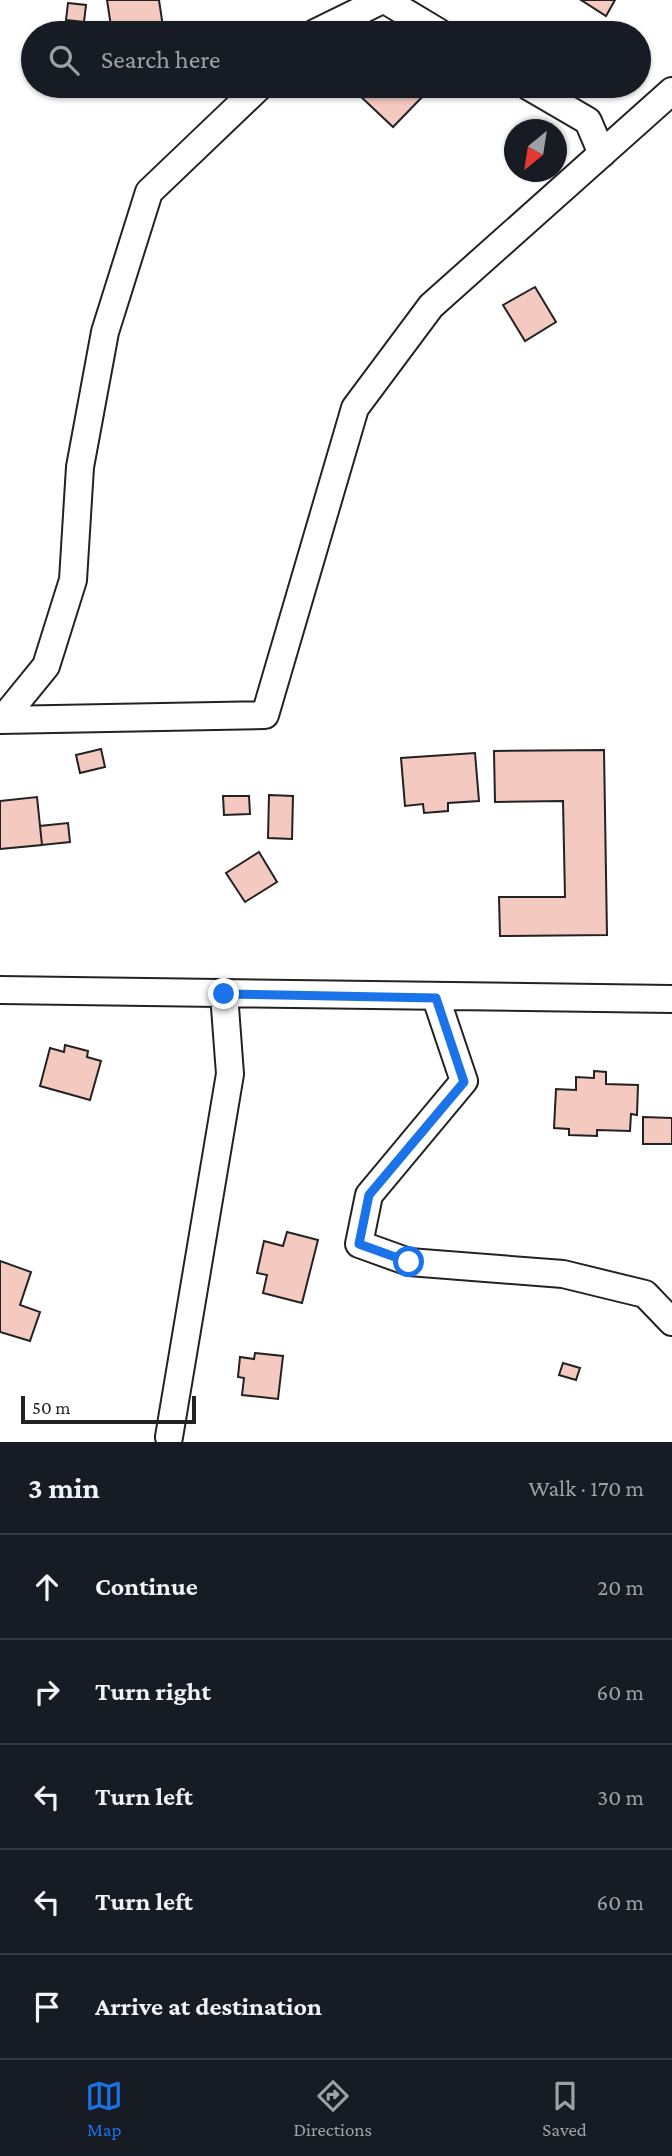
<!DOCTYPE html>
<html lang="en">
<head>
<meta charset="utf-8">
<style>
  :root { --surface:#171b24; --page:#242831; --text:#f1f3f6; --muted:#9ea1a6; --line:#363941; --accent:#1a73e8 }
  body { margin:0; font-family:"Crimson Pro",serif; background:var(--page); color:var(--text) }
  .compass { position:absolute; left:504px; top:119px; width:63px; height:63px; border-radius:50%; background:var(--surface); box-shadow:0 2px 5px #0004; rotate:210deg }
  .scale { position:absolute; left:21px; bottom:18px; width:175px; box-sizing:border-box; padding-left:7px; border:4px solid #222; border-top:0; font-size:19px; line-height:24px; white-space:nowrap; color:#222; -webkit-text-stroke:5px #fff; paint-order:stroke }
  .stop { position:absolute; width:21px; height:21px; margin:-16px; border:5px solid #1a73e8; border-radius:50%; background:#fff }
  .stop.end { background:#1a73e8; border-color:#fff; box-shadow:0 2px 7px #0008 }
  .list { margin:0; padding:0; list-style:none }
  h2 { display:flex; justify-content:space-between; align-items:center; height:91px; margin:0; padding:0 28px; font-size:30px }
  h2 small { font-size:23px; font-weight:400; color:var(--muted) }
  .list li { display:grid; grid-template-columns:46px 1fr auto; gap:21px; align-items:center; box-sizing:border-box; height:105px; padding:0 28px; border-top:2px solid var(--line) }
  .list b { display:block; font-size:26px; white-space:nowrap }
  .list em { font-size:23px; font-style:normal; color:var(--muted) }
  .icon { flex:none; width:38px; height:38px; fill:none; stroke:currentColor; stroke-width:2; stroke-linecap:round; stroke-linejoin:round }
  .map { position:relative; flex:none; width:672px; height:1442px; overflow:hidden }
  .search { position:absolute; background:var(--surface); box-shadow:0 2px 5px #0004; left:21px; right:21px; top:21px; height:77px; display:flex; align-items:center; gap:18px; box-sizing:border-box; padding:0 24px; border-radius:38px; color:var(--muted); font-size:26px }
  .sheet { height:616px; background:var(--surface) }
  nav { display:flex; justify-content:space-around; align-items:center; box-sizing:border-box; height:98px; border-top:2px solid var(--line); background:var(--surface); font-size:19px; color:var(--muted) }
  nav a { display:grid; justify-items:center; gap:4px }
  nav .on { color:var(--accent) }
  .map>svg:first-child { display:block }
</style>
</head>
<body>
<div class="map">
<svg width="672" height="1442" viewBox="0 0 672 1442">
  <rect width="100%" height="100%" fill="#fff"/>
  <path fill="#f3c9c0" stroke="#222" stroke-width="2" d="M107 0H159L163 27 147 29 148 33H112Z
    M581 0H615L606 16Z
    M68 3 86 5 84 22 66 20Z
    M366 86H423L428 91 393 127 358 94Z
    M535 287 556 322 525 341 503 305Z
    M101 749 105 767 80 773 76 755Z
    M604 750 607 935 500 936 499 897H565L563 801 495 802 494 751Z
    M475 753 479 801 448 803V811L424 813 423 804 405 806 401 758Z
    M269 795 293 796 292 839 268 838Z
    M223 796H249L250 814 224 815Z
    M37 797 42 845 0 849V801Z
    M68 823 70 842 42 845 40 826Z
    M259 852 277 882 245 902 226 873Z
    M65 1045 88 1051 87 1057 101 1061 90 1100 40 1086 50 1048 64 1052Z
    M594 1071 606 1072V1084L638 1085 637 1115 631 1114 630 1131 597 1130V1136L569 1135V1129L554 1128 556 1089 576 1090V1077L594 1078Z
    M643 1117 672 1118V1144H643Z
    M287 1232 318 1240 302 1303 263 1293 267 1275 257 1273 264 1241 283 1246Z
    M0 1261 31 1272 20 1305 40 1312 30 1341 0 1332Z
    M255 1353 283 1356 278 1399 242 1395 244 1378 238 1377 240 1357 254 1359Z
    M563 1363 580 1368 576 1380 559 1375Z"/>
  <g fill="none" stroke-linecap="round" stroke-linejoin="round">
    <g stroke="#222" stroke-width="30">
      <path id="minor" d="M385 0 440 33
        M315 33 382 0
        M528 86 588 121 602 154
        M0 720 265 715 355 408 431 306 672 91
        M2 720 46 666 73 580 80 467 105 332 149 192 260 86
        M0 990 672 999
        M436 998 464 1081 369 1195 359 1244 409 1262 563 1274 645 1294 672 1322
        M169 1437 230 1074 224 994"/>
    </g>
    <use href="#minor" stroke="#fff" stroke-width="26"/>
  </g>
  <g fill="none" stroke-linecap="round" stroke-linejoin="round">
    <path stroke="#1a73e8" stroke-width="9" d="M224 994 436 998 464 1082 369 1195 359 1244 409 1262"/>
  </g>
</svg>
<svg class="compass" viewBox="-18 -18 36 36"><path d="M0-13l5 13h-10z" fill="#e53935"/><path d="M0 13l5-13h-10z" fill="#9ea1a6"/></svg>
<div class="scale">50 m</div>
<div class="stop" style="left:409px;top:1262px"></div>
<div class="stop end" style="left:224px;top:994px"></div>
<div class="search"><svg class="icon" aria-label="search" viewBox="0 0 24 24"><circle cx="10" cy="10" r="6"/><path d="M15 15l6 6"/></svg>Search here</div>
</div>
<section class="sheet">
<h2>3 min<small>Walk · 170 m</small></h2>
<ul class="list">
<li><svg class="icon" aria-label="ahead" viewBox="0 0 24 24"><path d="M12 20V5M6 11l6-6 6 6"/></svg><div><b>Continue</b></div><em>20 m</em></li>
<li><svg class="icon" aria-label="right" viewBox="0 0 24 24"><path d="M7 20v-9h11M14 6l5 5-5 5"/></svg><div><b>Turn right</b></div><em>60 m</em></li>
<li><svg class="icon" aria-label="left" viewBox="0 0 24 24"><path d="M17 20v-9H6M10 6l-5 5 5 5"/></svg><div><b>Turn left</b></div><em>30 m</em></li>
<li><svg class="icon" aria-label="left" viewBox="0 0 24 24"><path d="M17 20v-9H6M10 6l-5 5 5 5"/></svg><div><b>Turn left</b></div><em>60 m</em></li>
<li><svg class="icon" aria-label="arrive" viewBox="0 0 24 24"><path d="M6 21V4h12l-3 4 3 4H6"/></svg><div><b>Arrive at destination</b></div></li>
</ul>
</section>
<nav>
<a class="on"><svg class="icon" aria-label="map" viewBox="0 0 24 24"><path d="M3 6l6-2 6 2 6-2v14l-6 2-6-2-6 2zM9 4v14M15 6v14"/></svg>Map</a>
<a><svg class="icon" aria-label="directions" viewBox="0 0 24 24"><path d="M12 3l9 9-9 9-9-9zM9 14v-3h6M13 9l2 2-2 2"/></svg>Directions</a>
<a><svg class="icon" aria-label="saved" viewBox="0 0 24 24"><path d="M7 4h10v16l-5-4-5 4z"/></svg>Saved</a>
</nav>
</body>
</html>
